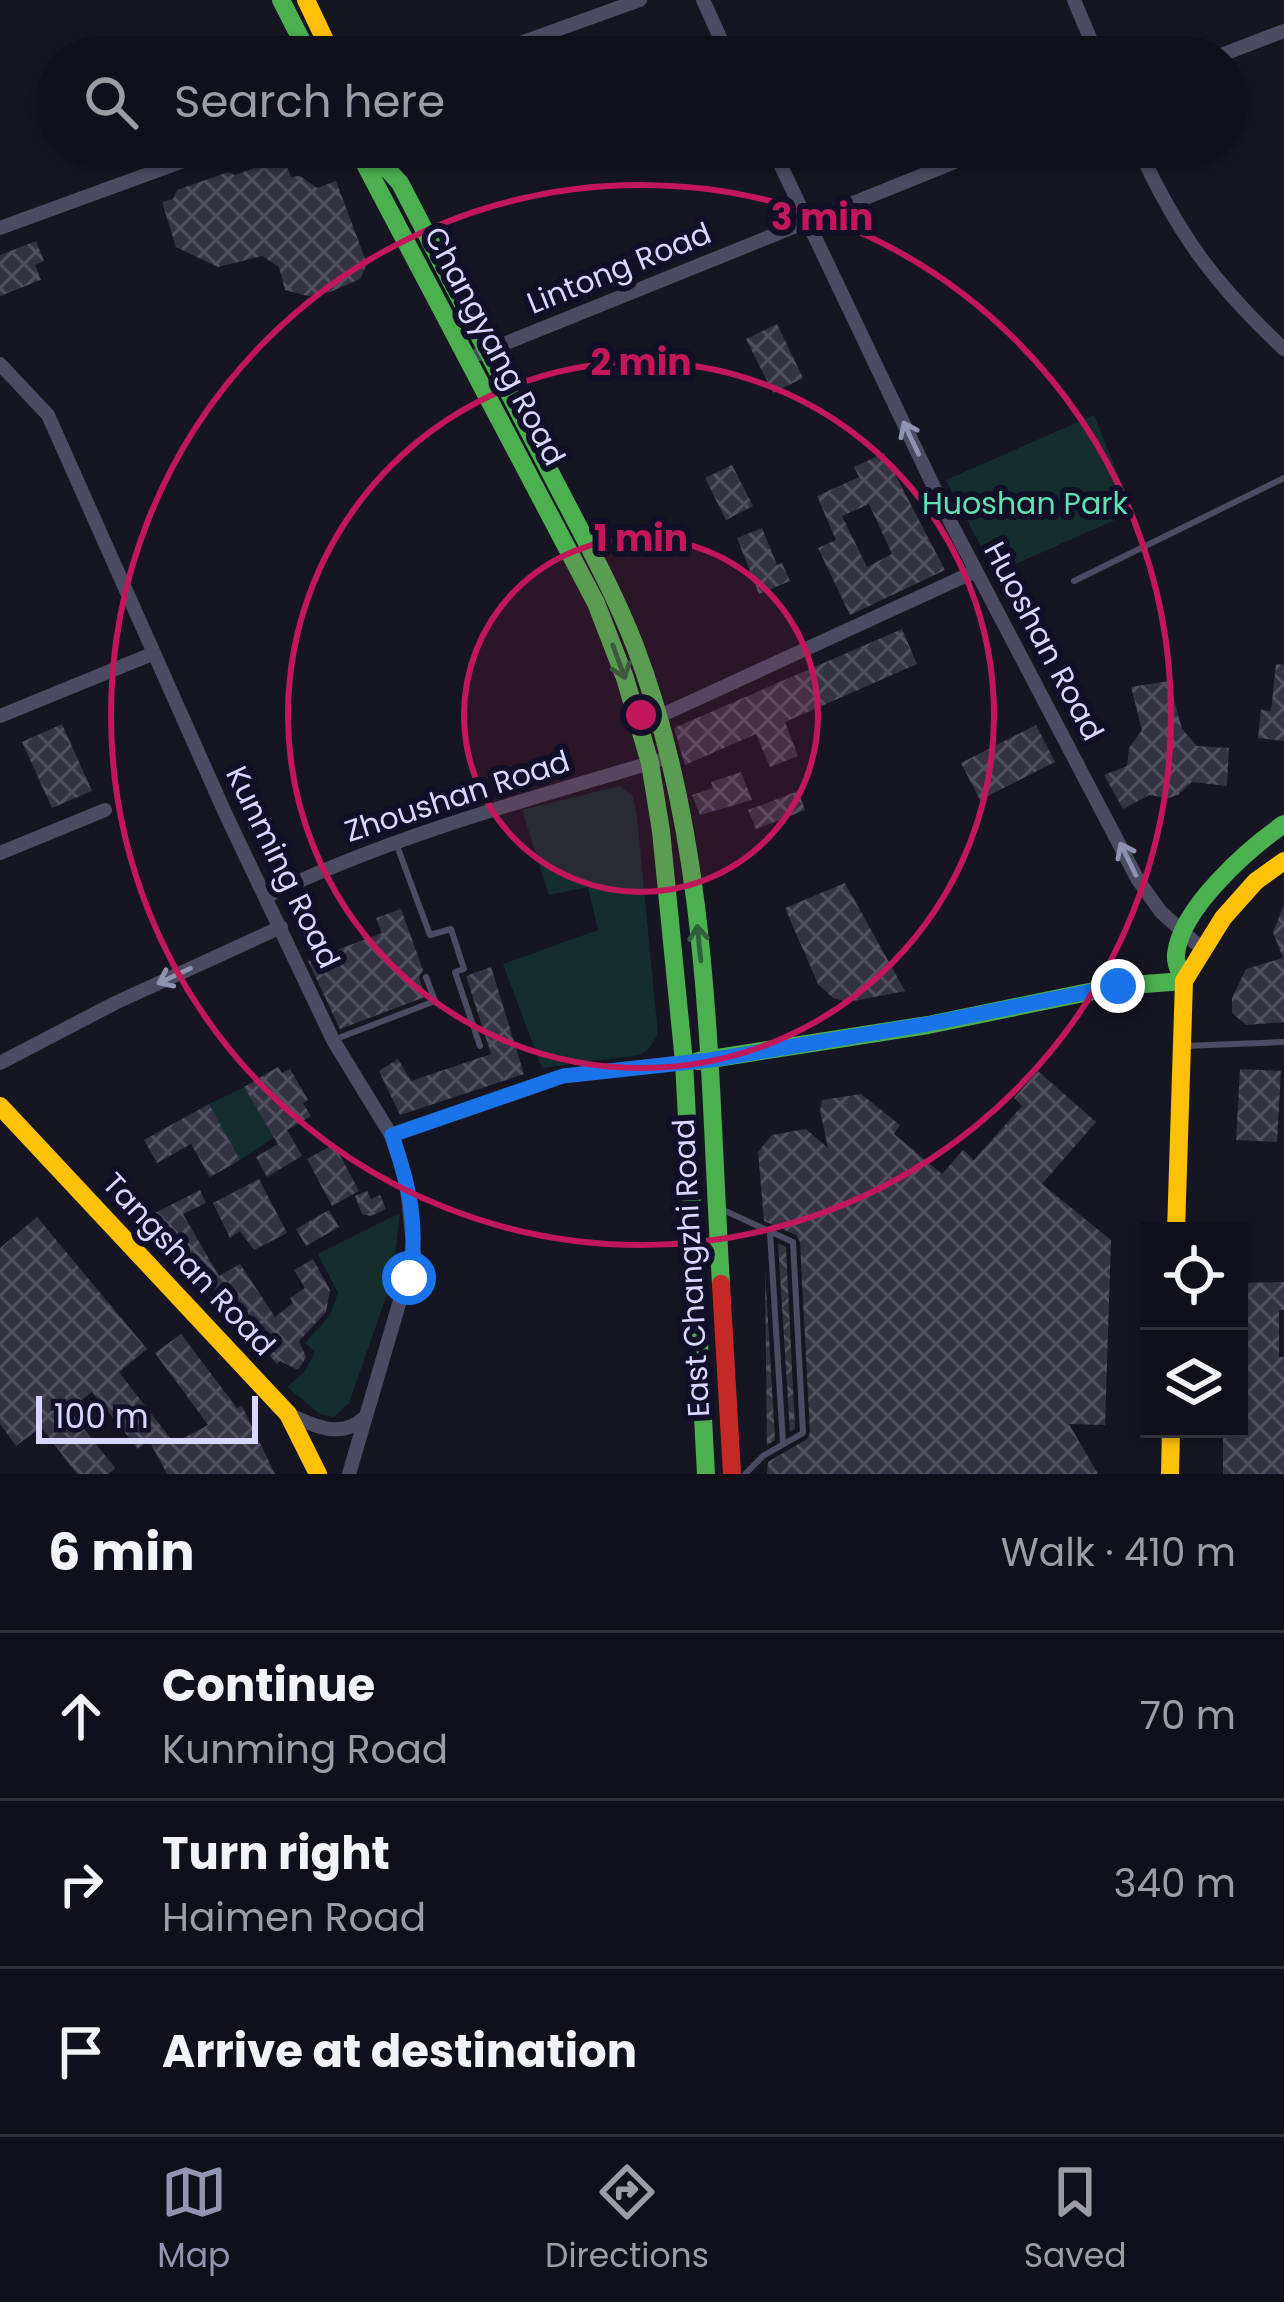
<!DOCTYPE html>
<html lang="en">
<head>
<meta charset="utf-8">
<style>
  :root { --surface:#10101a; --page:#191923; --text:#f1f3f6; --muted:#9c9da2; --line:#303039; --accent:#9393b2 }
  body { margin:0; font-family:Poppins,sans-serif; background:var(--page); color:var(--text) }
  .controls { position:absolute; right:36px; bottom:36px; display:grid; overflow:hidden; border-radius:0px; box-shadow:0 3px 9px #0004 }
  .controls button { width:108px; height:108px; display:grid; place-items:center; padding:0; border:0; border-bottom:3px solid var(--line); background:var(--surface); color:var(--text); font:60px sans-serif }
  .scale { position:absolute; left:36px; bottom:30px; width:222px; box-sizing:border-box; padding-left:12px; border:6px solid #d7d7ff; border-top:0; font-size:33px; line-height:42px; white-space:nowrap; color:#d7d7ff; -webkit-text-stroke:9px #111028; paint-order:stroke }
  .stop { position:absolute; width:36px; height:36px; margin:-27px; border:9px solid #1a73e8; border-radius:50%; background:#fff }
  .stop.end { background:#1a73e8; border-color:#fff; box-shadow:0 3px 12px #0008 }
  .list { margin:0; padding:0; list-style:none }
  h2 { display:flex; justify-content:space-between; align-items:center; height:156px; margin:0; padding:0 48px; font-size:51px }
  h2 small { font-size:39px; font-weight:400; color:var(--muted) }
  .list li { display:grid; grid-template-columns:78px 1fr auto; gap:36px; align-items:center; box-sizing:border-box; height:168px; padding:0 48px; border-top:3px solid var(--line) }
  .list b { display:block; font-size:45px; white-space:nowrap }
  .list p { margin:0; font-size:39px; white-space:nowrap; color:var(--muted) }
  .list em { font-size:39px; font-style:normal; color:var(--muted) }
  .icon { flex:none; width:66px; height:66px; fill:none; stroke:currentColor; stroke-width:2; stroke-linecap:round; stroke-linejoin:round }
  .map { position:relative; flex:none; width:1284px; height:1474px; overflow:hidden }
  .search { position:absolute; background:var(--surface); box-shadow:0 3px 9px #0004; left:36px; right:36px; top:36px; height:132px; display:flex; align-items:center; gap:30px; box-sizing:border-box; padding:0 42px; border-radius:66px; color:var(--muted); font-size:45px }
  .sheet { height:660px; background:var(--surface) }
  nav { display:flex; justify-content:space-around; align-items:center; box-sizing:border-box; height:168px; border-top:3px solid var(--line); background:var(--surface); font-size:33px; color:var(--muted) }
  nav a { display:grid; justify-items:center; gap:6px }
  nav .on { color:var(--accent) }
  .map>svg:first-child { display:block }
</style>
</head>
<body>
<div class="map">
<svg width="1284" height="1474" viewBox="0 0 1284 1474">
  <defs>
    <pattern id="building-cross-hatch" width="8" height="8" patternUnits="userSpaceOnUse" patternTransform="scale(3)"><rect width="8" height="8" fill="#343444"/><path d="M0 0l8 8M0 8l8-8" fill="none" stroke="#515160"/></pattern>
  </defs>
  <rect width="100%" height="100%" fill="#161622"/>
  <path fill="#132e2c" d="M1094 415 1133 512 995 573 946 480Z
    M619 786 633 796 637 817 658 1034 648 1050 639 1055 542 1068 503 964 598 930 588 887 549 895 522 810Z
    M245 1087 275 1137 240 1160 209 1104Z
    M400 1213 392 1280 349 1403 334 1417 320 1414 287 1387 304 1372 315 1352 305 1343 330 1315 338 1293 318 1254Z"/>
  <path fill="url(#building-cross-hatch)" fill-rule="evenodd" d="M283 157 291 177 300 176 317 188 336 181 367 264 360 279 330 292 308 296 285 290 279 267 262 256 218 267 176 247 162 202 173 199 177 190 228 172 235 175Z
    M36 241 44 261 35 265 41 280 0 296V255Z
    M777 324 803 378 773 393 746 339Z
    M884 453 945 570 850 615 818 548 836 540 817 496 859 477 854 467ZM869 504 892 554 867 567 842 516Z
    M732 465 753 506 726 520 705 478Z
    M762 528 777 565 782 563 790 581 759 594 737 538Z
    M902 629 917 664 785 722 798 756 770 767 756 734 685 765 674 728Z
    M1276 664 1284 665V741L1258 738 1261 710 1271 711Z
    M1169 681 1182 729 1197 746 1229 748 1227 786 1192 782 1178 795 1168 798 1149 795 1123 809 1104 775 1127 766 1129 748 1142 730 1131 687Z
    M62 724 92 791 52 808 22 742Z
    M1036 725 1055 762 980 800 961 763Z
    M741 772 752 800 700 815 692 795 713 788 711 782Z
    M798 791 805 810 756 829 748 810Z
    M845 883 905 991 848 1002 833 998 818 984 785 908Z
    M1284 905V1022L1246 1025 1232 1013V998L1246 969 1283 958 1273 932Z
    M401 909 423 970 419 977 425 997 340 1029 308 961 382 933 376 918Z
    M491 967 524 1074 400 1115 379 1071 398 1059 411 1081 491 1054 466 976Z
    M278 1067 282 1073 290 1069 308 1100 303 1103 311 1116 287 1130 302 1156 267 1177 256 1157 278 1144 244 1087Z
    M1240 1069 1281 1071 1277 1142 1236 1140Z
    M1038 1071 1096 1122 1042 1184 1111 1240 1105 1425 1069 1424 1098 1474H767L768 1462 807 1439 810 1433 800 1242 796 1235 764 1221 758 1152 772 1135 806 1129 828 1148 820 1111 822 1100 861 1094 900 1125 894 1134 942 1174 963 1150 974 1160 1022 1106 1014 1098Z
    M209 1104 240 1160 210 1177 191 1144 157 1163 144 1140Z
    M334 1144 359 1191 332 1206 307 1159Z
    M259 1179 287 1233 254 1250 240 1231 230 1238 213 1203Z
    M200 1190 206 1203 183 1214 219 1276 240 1264 275 1317 293 1303 290 1298 305 1288 294 1270 313 1259 330 1290 326 1312 299 1341 306 1357 298 1370 280 1361 277 1364 147 1217Z
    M367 1191 371 1199 380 1195 386 1209 371 1216 362 1214 355 1196Z
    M329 1210 339 1227 306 1246 296 1229Z
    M37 1217 147 1349 119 1372 174 1443 208 1425 155 1353 181 1334 237 1408 242 1406 275 1474H167L149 1440 138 1449 92 1392 69 1410 115 1468 108 1474H77L41 1427 16 1446 0 1424V1248Z
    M778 1243 786 1247 795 1429 790 1432Z
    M765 1270 775 1440 767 1445Z
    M1284 1282V1310H1279V1357H1284V1474H1223V1429H1239V1283Z"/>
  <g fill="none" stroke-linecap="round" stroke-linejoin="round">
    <path stroke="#4b4c63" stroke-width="6" d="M1074 581 1284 478
      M396 843 430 935 451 929 464 969 455 972 480 1046
      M336 1039 435 1001 426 977
      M1185 1046 1284 1042
      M721 1209 793 1242 803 1433 763 1456 745 1474
      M770 1232 783 1443"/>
    <path stroke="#4b4c63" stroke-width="14" d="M703 0 729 57
      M1074 0 1098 57
      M481 57 640 0
      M1216 57 1284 31
      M772 147 952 525 1138 880 1161 912 1201 948
      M1138 147C1177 233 1215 285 1284 349
      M0 228 222 147
      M479 354 992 147
      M0 364 48 415 226 815 333 1040 391 1135 406 1179 414 1253 349 1474
      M0 716 152 654
      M649 721 976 571
      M0 853 105 810
      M265 897C389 837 525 800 657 761
      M0 1063 115 1003 281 927
      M391 1135 563 1076 684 1062
      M288 1414C315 1426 341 1440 365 1417"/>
    <path stroke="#4caf50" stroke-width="18" d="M281 0 310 57
      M356 147 596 603 625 678 650 763 661 831 684 1062 706 1474
      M373 147 378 159 400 183C449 277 498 372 547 466 577 525 611 584 635 646 712 848 708 1072 721 1284
      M1184 981C1180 972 1175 964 1176 954 1181 908 1248 849 1284 824
      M698 1061 928 1025 1118 986 1184 981"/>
    <path stroke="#ffc107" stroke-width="18" d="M306 0 333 57
      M0 1106 288 1414 318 1474
      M1176 1231 1184 981 1223 918 1256 881 1284 861
      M1170 1474 1171 1429"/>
    <path stroke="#c62828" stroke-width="18" d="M721 1284 732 1474"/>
  </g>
  <defs><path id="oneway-shaft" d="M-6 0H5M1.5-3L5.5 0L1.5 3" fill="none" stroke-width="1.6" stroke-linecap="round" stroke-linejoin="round" transform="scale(3)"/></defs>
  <g stroke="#9192b1">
    <use href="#oneway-shaft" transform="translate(911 438) rotate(-115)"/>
    <use href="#oneway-shaft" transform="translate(1128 859) rotate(-116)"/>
    <use href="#oneway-shaft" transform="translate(174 976) rotate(155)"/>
  </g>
  <g stroke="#2e603c">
    <use href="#oneway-shaft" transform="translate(619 662) rotate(70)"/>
    <use href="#oneway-shaft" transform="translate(699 943) rotate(-96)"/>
  </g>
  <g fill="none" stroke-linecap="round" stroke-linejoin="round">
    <path stroke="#1a73e8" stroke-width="15" d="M409 1278C420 1227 408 1183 392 1135L563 1076 710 1060 928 1024 1118 986"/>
  </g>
  <circle cx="641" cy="715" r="177" fill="#c2185b" fill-opacity=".12"/>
  <g fill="none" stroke="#c2185b" stroke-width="6">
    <circle cx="641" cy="715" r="177"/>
    <circle cx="641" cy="715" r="353"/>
    <circle cx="641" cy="715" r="530"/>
  </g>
  <g text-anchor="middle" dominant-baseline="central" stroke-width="12" stroke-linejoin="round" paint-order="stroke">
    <g font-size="30" fill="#d7d7ff" stroke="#111028">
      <text transform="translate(619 268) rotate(-22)">Lintong Road</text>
      <text transform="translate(495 346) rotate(62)">Changyang Road</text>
      <text transform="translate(1044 641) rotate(62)">Huoshan Road</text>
      <text transform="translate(457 796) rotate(-18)">Zhoushan Road</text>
      <text transform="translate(283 867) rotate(64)">Kunming Road</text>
      <text transform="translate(189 1264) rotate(47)">Tangshan Road</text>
      <text transform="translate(691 1268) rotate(-93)">East Changzhi Road</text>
    </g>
    <g font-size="30" fill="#61e1b3" stroke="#111028">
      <text x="1025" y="503">Huoshan Park</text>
    </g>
  </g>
  <circle cx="641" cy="715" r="18" fill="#c2185b" stroke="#111028" stroke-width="6"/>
  <g font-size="36" text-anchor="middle" font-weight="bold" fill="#c2185b" stroke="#111028" stroke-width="12" stroke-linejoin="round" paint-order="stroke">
    <text x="822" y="230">3 min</text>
    <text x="641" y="375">2 min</text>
    <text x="641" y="551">1 min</text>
  </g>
</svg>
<div class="controls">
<button><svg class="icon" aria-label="locate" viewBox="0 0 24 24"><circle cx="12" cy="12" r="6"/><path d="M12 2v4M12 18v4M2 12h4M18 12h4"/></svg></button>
<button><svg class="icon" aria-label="layers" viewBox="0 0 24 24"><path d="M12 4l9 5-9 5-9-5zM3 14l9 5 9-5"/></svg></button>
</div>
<div class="scale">100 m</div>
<div class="stop" style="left:409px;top:1278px"></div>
<div class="stop end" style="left:1118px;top:986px"></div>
<div class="search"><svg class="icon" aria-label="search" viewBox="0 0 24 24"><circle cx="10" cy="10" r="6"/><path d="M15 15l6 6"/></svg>Search here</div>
</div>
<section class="sheet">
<h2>6 min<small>Walk · 410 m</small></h2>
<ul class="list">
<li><svg class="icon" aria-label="ahead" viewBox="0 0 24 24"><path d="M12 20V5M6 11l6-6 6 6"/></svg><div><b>Continue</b><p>Kunming Road</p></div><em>70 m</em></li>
<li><svg class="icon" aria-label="right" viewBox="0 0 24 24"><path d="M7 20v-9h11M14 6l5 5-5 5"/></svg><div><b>Turn right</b><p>Haimen Road</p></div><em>340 m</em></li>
<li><svg class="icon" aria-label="arrive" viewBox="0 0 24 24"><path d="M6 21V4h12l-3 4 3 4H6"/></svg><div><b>Arrive at destination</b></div></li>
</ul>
</section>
<nav>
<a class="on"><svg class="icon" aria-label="map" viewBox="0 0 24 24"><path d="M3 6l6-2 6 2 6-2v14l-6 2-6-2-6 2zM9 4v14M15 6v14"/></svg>Map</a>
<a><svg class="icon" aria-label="directions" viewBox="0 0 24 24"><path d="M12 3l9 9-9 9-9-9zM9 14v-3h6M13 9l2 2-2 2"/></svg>Directions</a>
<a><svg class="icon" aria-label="saved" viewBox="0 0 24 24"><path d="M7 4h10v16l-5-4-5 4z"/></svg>Saved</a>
</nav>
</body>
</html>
